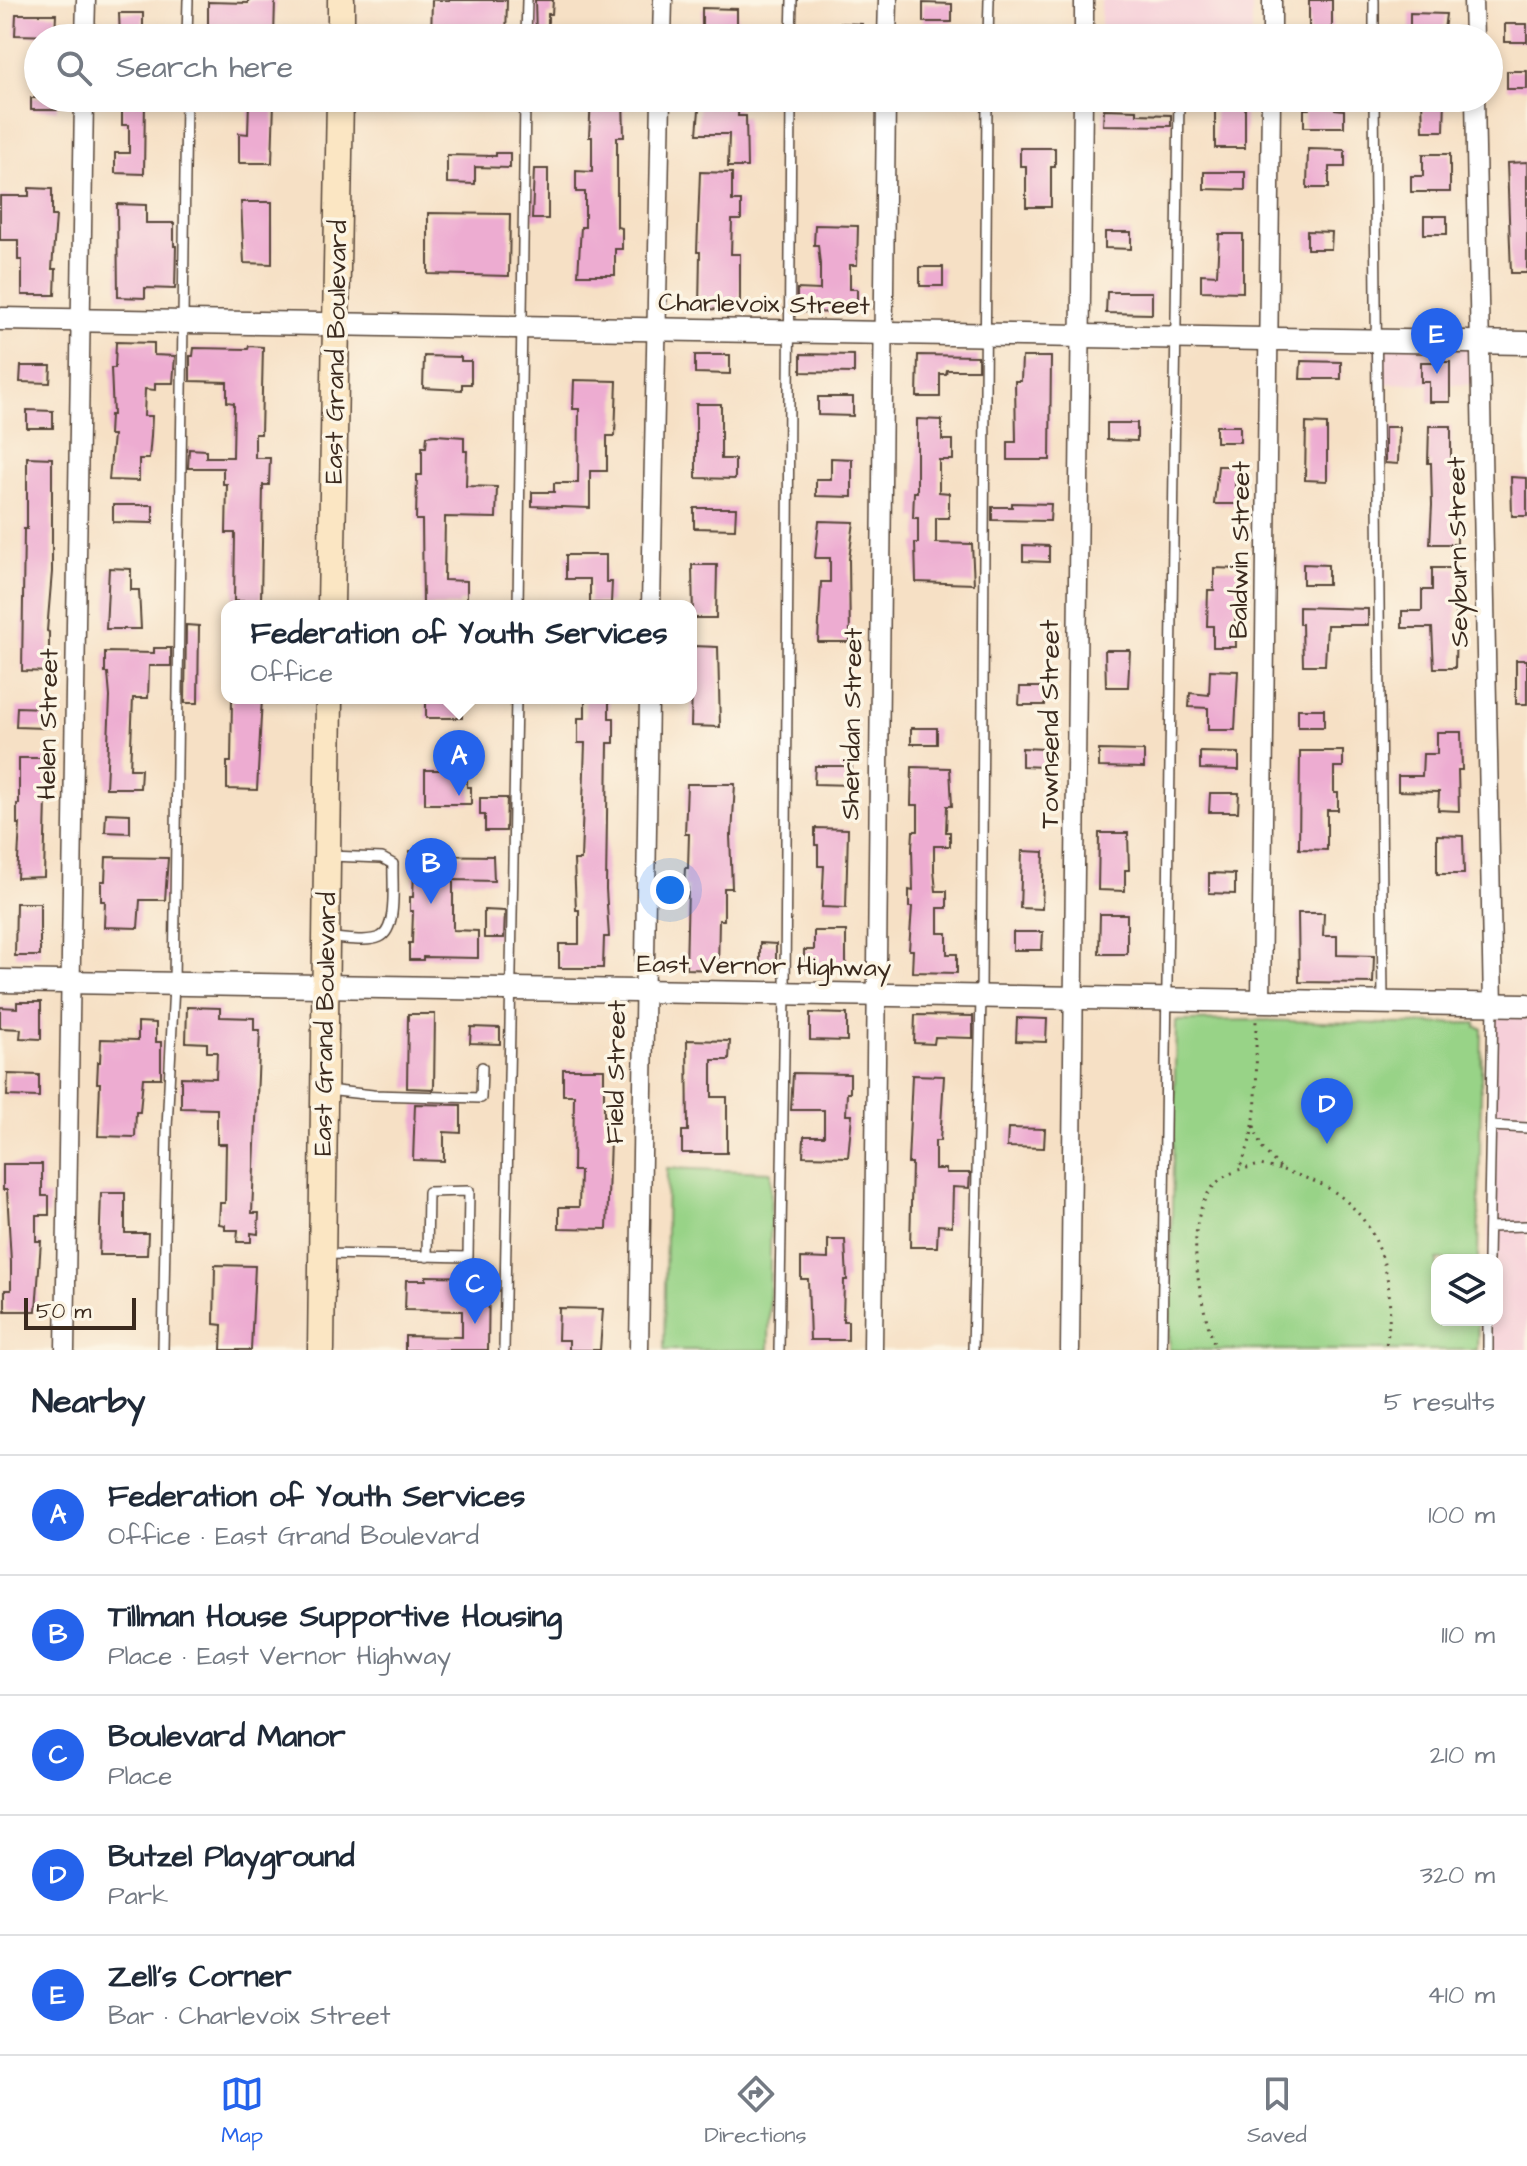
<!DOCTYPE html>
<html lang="en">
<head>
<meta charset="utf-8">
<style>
  :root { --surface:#fff; --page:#f2f2f3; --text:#1f2937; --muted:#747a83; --line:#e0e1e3; --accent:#2563eb }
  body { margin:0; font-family:"Architects Daughter",sans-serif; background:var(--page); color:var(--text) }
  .controls { position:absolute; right:24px; bottom:24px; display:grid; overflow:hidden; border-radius:16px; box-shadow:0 4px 12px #0003 }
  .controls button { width:72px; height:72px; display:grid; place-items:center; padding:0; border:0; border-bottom:2px solid var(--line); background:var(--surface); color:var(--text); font:40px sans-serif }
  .scale { position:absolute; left:24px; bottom:20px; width:112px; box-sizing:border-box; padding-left:8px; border:4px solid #3b2a1e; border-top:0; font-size:22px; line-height:28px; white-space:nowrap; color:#3b2a1e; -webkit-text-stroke:6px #fcf5e5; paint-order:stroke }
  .you { position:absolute; left:670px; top:890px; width:28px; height:28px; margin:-20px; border:6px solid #fff; border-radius:50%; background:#1a73e8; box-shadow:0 0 0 12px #1a73e833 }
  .badge { display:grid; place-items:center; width:52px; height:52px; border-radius:50%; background:var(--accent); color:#fff; font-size:26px; font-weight:700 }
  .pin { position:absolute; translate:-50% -66px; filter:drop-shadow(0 2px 4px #0008) }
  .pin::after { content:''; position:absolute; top:42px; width:28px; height:24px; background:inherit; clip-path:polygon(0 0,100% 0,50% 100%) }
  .popup { position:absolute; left:221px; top:600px; width:476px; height:104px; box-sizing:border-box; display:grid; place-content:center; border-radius:16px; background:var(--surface); filter:drop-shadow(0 2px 6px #0005); font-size:26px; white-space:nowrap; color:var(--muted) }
  .popup b { font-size:30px; color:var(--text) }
  .popup::after { content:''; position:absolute; left:50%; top:100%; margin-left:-16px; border:16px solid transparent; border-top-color:var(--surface) }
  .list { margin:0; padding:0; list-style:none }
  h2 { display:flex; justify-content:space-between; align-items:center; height:104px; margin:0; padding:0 32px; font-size:34px }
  h2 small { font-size:26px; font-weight:400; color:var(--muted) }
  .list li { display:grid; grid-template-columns:52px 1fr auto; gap:24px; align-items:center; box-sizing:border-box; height:120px; padding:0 32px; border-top:2px solid var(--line) }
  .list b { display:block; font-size:30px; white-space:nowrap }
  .list p { margin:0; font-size:26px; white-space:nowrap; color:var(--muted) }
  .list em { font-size:26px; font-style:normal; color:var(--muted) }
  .icon { flex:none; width:44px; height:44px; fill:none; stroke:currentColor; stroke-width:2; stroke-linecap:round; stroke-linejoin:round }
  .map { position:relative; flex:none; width:1527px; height:1350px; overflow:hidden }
  .search { position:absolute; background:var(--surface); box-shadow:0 4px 12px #0003; left:24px; right:24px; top:24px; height:88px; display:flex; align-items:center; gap:20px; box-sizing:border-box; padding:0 28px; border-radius:44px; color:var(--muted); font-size:30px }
  .sheet { height:704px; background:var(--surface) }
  nav { display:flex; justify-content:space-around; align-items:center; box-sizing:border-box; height:112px; border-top:2px solid var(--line); background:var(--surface); font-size:22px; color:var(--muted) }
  nav a { display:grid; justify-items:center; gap:4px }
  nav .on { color:var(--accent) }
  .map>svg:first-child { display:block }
</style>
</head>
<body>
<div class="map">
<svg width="1527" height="1350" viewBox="0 0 1527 1350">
  <rect width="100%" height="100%" fill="#fcf5e5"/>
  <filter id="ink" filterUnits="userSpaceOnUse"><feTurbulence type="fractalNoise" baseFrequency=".0125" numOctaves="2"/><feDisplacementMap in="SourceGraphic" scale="16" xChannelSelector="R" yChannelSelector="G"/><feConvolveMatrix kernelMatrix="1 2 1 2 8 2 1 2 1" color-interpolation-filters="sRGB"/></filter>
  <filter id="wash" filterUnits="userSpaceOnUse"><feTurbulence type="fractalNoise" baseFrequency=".006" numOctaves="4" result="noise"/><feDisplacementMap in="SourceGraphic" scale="32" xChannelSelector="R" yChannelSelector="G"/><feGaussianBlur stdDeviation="1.8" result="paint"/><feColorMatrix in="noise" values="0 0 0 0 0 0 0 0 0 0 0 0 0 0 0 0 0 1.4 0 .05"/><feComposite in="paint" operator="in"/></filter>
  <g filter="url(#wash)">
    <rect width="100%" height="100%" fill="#f6e0c5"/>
    <path fill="#f6cfd9" d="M1101 0H1252V38H1101Z
      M1376 341 1480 343 1481 385 1376 383Z
      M1527 1005V1350H1488V1320H1497V1260H1488L1493 1006Z"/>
    <path fill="#98d387" stroke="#6a7e52" stroke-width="2" d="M1256 1020 1386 1024 1476 1023V1027L1482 1028 1478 1260H1437V1320H1478L1477 1350H1169L1176 1021Z
      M667 1168 771 1172 769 1350H664Z"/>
    <g id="blocks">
      <path fill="#edacd1" d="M248 0H275L274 38H217L218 27H208V2L248 3Z
        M432 0H507L506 38H431Z
        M535 0H553L552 14H548V37L536 36Z
        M1309 0H1332V38H1309Z
        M923 3 952 4V22H923Z
        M702 8 737 9V38H702Z
        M119 13H143V38H120Z
        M1410 13 1446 14 1443 38H1414V31H1410Z
        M16 14H56L55 36 15 35Z
        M835 23 862 24 861 38H835Z
        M1505 24H1527V42H1505Z
        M1507 71H1527V89H1507Z
        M31 98H58L57 110H31Z
        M122 98H145L144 174 115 173V153H129V125H122Z
        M591 98H623L624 137H617V227L622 228V249H615V275H578L581 227H585V192H576V171L592 172V137H589Z
        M700 98H739L738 116H746L747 167H728L729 134H697Z
        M1215 98H1245V148H1215Z
        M1309 98H1335V109L1344 110V127H1304V109H1309Z
        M1422 98H1445L1444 131H1423Z
        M249 101 274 102 272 163H239V133L248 134Z
        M1104 109 1137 110V114L1171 115V126L1103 125Z
        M1020 148H1055V167H1051V207H1026V166H1020Z
        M1308 149 1345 150V167H1329V188H1307Z
        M496 153H510V168L475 167V184L447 183V155L496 156Z
        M1423 154H1450V192H1411V176H1423Z
        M1527 162V273H1511L1507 163Z
        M534 169H548V219H532Z
        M700 172 732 173V201H741V220H732L731 254H740V310L699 309 700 252H697Z
        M1204 172H1245V190L1204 189Z
        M29 188 52 189V216H56L52 269H56L55 295H22V260H18V240H0V196H29Z
        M241 202H272V264L244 263Z
        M117 204 146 205V223H174V246H176L175 289 145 288V298L118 297Z
        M428 213 510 214 509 276 428 274Z
        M1424 216H1447V234H1424Z
        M815 225 858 226 857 265H850V289H857V313L797 312V289L820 290V264L818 245H814Z
        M1307 231 1332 232 1331 249H1307Z
        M1105 232H1131V249L1105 248Z
        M1219 234H1243V292L1201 291V274L1217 275Z
        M920 267H943V286H920Z
        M1107 292H1152V314L1106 313Z
        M116 342 154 343V355L175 356 173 383H155V390L145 389 144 416H152L151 436 149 459H139V481L109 480 113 435H109L110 415H113L111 368H115Z
        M249 346 263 347 261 434H255V458H270L269 485H263L261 602 234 601 235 533H226L227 484H223V468H188L189 449 206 450V457H233L234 403 227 402V382L190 381V356H193L194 348 248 349Z
        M801 354 854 355V373L801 372Z
        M695 355H730V374L695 373Z
        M918 355 978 356V370H947L946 374H940V397H917Z
        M424 356 461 357V361H471V384H462V390L423 388Z
        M1022 357H1051L1050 460H1008V442H1016L1015 381H1021Z
        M1301 361 1341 362V379H1300Z
        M1421 362H1450V402H1429V382H1421Z
        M21 366H51L50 383 20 382Z
        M574 380 617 381 615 436H607V471H590V508L532 506V492H554V483H578L579 409H573Z
        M818 397H853V416L818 415Z
        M696 404H721V459H735V479L696 478Z
        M27 410 53 411V428H27Z
        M917 419 942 420V440H953V460H939V492L949 493V518H936V543L972 544 974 584 916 582 915 543H918V518H913L914 492H917Z
        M1107 423H1137V441L1107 440Z
        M1306 423 1327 424V481L1305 480Z
        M1216 426H1240V442H1216Z
        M1429 426H1451V466H1454L1455 508H1457V544H1430L1432 505 1431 463H1428Z
        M1385 427H1399L1398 464 1385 463Z
        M436 435 464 437V451H467L466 486 497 487 496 518 445 517 444 580 467 581V602H459V606H423L422 520H416L417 475H422V447H426L427 436Z
        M27 457 52 458V572L47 631 49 632V654H52V672L22 671 24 529H27Z
        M831 458 852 459V497L816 496V479H831Z
        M1218 466H1236L1235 487 1239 488V504H1214Z
        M1511 477 1527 478V516H1512Z
        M1012 503 1051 504 1050 521 992 520V507H1012Z
        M113 505H153V523L113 522Z
        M694 508H736L735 529 694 528Z
        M819 521 854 522 849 559 850 642H818L821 582H830V558H815Z
        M1023 545 1049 546V562L1023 561Z
        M566 555H606V582H612L611 603H590V579H566Z
        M1303 564 1328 565V584H1303Z
        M692 565H717L716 618H693Z
        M109 568 131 569V590H139L141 629H106Z
        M1214 568 1240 569 1238 606H1235L1236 647H1213V626H1207L1208 590H1214Z
        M1432 568H1457L1455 668H1434L1432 628H1402V611H1422V590H1432Z
        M1299 607 1368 609V625H1327L1325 665H1303L1302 624H1299Z
        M186 625 199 626 198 703H185Z
        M693 646 718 647 720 727 691 726Z
        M154 648H171V666H149L148 698H133L130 769H141L140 788H106L110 697 108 673H105V652L154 653Z
        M1105 650H1130L1128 687H1106Z
        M1516 660H1527V704H1516Z
        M1210 670 1238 671 1235 730H1208V708L1189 707 1190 693 1209 695Z
        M1020 687H1045V705H1019Z
        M232 698H262L257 790 227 789V762H231Z
        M426 698H462V718H426Z
        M585 698H609V718H614V743H608L606 889 609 937H604L603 968H559V944H579V910H576L574 860H581L585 743H578V718H585Z
        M17 707 44 708V728L16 727Z
        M1298 709H1324V727H1298Z
        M911 728H937V744H911Z
        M1437 732H1461L1462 770H1458L1459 811 1438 810 1439 792 1398 791V776H1422L1423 754H1437Z
        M443 746H471V761H467V787H471V804H425V770H443Z
        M1022 748 1045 749 1044 767 1022 766Z
        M1099 750 1144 751V768L1099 767Z
        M1300 751H1343V767H1334V793H1338V810H1327V850L1299 849Z
        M1200 752 1239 753V770L1200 769Z
        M19 758H47L46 781H50L49 799H46L44 877 17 878 20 824H17V804H19Z
        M815 766H852V785L814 784Z
        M912 767 950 768 952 806H947L946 832H950V846H934V870L936 891H947V908H938V933H947V954H957V973L912 972 913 950H909L912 907H909V890L913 891 912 849 913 831H918V805H911Z
        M687 784H735L732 835H730L732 888H724V920H719L718 970 686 969 688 887H684L685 868H688L689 834H685Z
        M1210 793H1239L1238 812H1209Z
        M480 798H507L506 831H485V815H480Z
        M106 813 130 814V833L105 832Z
        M815 828 848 829 846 908 822 907 824 866H818V845H815Z
        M1099 833H1128L1129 870H1125V891L1098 890Z
        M1437 835 1463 836 1464 874H1437Z
        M410 851H424L423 855 493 856 494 881 453 880V930L478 931V958L423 957V960H409V943H412L413 911H410V897H413L414 871H410Z
        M1022 851 1044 852 1042 909 1020 908Z
        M106 857 168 858 165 900H140L138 928 104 927 105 901H101V881H105Z
        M1209 873 1235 874V894L1209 893Z
        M16 903H40V956H15Z
        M484 910 505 911 504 938H484Z
        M1298 913H1324L1323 936H1337V955L1374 956 1373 983 1299 982Z
        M1100 914H1127V954H1099Z
        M814 931H846V969H804V950H814Z
        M1013 932H1043L1042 950H1013Z
        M760 943 776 944V964H760Z
        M17 1002H41V1039L20 1038 21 1029 0 1028V1007L17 1008Z
        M187 1007 220 1008V1017L254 1018V1030H260L252 1213H259L258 1234 251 1233V1242H237L238 1230H225V1225L219 1224 220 1203H225L226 1144H217V1109L181 1108V1077L216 1078 217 1052H207V1043L186 1042Z
        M810 1013 847 1014V1041L810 1040Z
        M408 1014H435L434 1089 407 1088Z
        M915 1015 973 1016V1038L935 1037 934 1044 914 1043Z
        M1017 1018 1047 1019 1046 1042 1016 1041Z
        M138 1022 156 1023V1042H161V1078H143L140 1112H136L135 1137 98 1136 100 1083H97L98 1062H100L101 1039 138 1040Z
        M471 1027 500 1028V1044L470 1043Z
        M687 1040 730 1041 729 1060H712V1097H727V1153H682V1131H688Z
        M563 1069H604V1138H610L607 1229 559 1228V1207H579L580 1171H573L574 1095H563Z
        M793 1073 850 1074V1093H847L846 1115H852L848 1157 803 1156 804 1136H824V1110H791Z
        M8 1074 39 1075V1097L7 1096Z
        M912 1075 944 1076 940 1141H935V1169H946V1173H970L969 1188 953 1187 952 1226 938 1225 937 1247H910L912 1163H908Z
        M415 1104 461 1105V1133L444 1132V1161L413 1160Z
        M1008 1128 1045 1129 1044 1148 1007 1147Z
        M3 1164H42V1196H49V1215H36V1241H41L36 1311H5V1290H11V1262L7 1190H3Z
        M101 1193H125V1233H148L147 1255H99Z
        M828 1240H845L847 1280H844L843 1321H848V1340H810L808 1279H801V1258L828 1259Z
        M215 1265 255 1266 251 1350H221L222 1325 214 1324Z
        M426 1276 489 1277 488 1350H405V1336L462 1337V1311L405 1310 406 1280H426Z
        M559 1308 603 1309 600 1350H569V1340H558Z"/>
    </g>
  </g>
  <g filter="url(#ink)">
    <use href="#blocks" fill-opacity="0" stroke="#574537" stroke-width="2"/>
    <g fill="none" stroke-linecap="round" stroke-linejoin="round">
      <g stroke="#574537" stroke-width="12">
        <path id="service" d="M1374 0V38
          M187 38 188 0
          M526 38 527 0
          M791 38 792 0
          M988 38 989 0
          M1374 98 1383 1003
          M518 606 525 98
          M329 938C344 938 366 943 380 937 398 929 392 881 393 864L382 858 330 856
          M327 1090 373 1095 481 1098 482 1067
          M1491 1126 1527 1128
          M1489 1227 1527 1226
          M326 1254 468 1257 469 1191 428 1192 427 1257
          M1488 1260 1493 1006
          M163 1350 167 1128 174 984 186 98
          M504 1350 516 698
          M779 1350 785 994 791 98
          M973 1350 981 997 987 98
          M1162 1350C1171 933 1170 515 1179 98
          M1488 1350V1320"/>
      </g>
      <g stroke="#574537" stroke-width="21">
        <path id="minor" d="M1473 0 1474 38
          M85 38 86 0
          M662 38 663 0
          M887 38 888 0
          M1084 38V0
          M1272 38V0
          M1475 98 1493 1006
          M651 606 661 98
          M1261 1002 1271 98
          M65 1350 84 98
          M639 1350 649 698
          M873 1350 886 98
          M1070 1350 1083 98"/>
      </g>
      <g stroke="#574537" stroke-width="25">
        <path id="tertiary" d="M0 319 1527 343
          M0 981 1527 1005"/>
      </g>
      <g stroke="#574537" stroke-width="29">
        <path id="secondary" d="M341 38V0
          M331 606 340 98
          M321 1350 329 698"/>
      </g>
      <path stroke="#574537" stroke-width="3" stroke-dasharray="2 6" stroke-linecap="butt" d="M1254 1126 1261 1147 1282 1170 1260 1165 1238 1170C1263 1126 1255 1069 1256 1020
        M1283 1170C1302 1177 1324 1183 1340 1196 1387 1232 1397 1296 1385 1350
        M1216 1350C1199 1302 1172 1192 1237 1171"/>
      <use href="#service" stroke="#fff" stroke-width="9"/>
      <use href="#minor" stroke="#fff" stroke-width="18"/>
      <use href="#tertiary" stroke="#fff" stroke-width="22"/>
      <use href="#secondary" stroke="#fbe6c3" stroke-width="26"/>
    </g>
  </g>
  <g text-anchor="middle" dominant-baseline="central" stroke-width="7" stroke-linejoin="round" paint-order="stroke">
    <g font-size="26" fill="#3b2a1e" stroke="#fcf5e5">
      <text transform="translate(764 304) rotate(1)">Charlevoix Street</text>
      <text transform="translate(336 352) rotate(-89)">East Grand Boulevard</text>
      <text transform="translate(1240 550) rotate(-89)">Baldwin Street</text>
      <text transform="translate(1458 552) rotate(-91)">Seyburn Street</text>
      <text transform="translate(48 724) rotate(-89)">Helen Street</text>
      <text transform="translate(852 724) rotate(-89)">Sheridan Street</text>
      <text transform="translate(1050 724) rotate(-90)">Townsend Street</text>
      <text transform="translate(764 966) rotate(1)">East Vernor Highway</text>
      <text transform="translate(325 1024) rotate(-89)">East Grand Boulevard</text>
      <text transform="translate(616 1072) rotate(-89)">Field Street</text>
    </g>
  </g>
</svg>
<div class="controls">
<button><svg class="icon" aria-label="layers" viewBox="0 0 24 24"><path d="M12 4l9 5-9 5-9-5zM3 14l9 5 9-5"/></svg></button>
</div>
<div class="scale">50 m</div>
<div class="you"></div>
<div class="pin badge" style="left:459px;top:796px">A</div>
<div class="popup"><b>Federation of Youth Services</b>Office</div>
<div class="pin badge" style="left:431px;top:904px">B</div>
<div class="pin badge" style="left:475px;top:1324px">C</div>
<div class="pin badge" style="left:1327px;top:1144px">D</div>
<div class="pin badge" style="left:1437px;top:374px">E</div>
<div class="search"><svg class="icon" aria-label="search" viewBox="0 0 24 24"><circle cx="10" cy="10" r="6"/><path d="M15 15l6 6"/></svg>Search here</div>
</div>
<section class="sheet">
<h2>Nearby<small>5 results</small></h2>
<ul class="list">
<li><span class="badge">A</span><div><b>Federation of Youth Services</b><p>Office · East Grand Boulevard</p></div><em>100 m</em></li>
<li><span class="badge">B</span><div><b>Tillman House Supportive Housing</b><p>Place · East Vernor Highway</p></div><em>110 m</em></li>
<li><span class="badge">C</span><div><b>Boulevard Manor</b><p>Place</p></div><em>210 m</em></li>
<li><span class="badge">D</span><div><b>Butzel Playground</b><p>Park</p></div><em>320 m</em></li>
<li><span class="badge">E</span><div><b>Zell's Corner</b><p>Bar · Charlevoix Street</p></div><em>410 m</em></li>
</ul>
</section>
<nav>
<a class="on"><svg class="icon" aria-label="map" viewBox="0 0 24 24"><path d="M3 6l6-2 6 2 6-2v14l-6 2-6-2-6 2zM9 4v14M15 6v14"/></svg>Map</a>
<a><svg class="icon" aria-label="directions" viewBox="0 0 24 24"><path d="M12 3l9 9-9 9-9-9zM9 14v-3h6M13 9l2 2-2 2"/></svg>Directions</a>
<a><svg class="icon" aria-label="saved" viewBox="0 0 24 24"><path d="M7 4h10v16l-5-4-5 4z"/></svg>Saved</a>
</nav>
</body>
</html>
